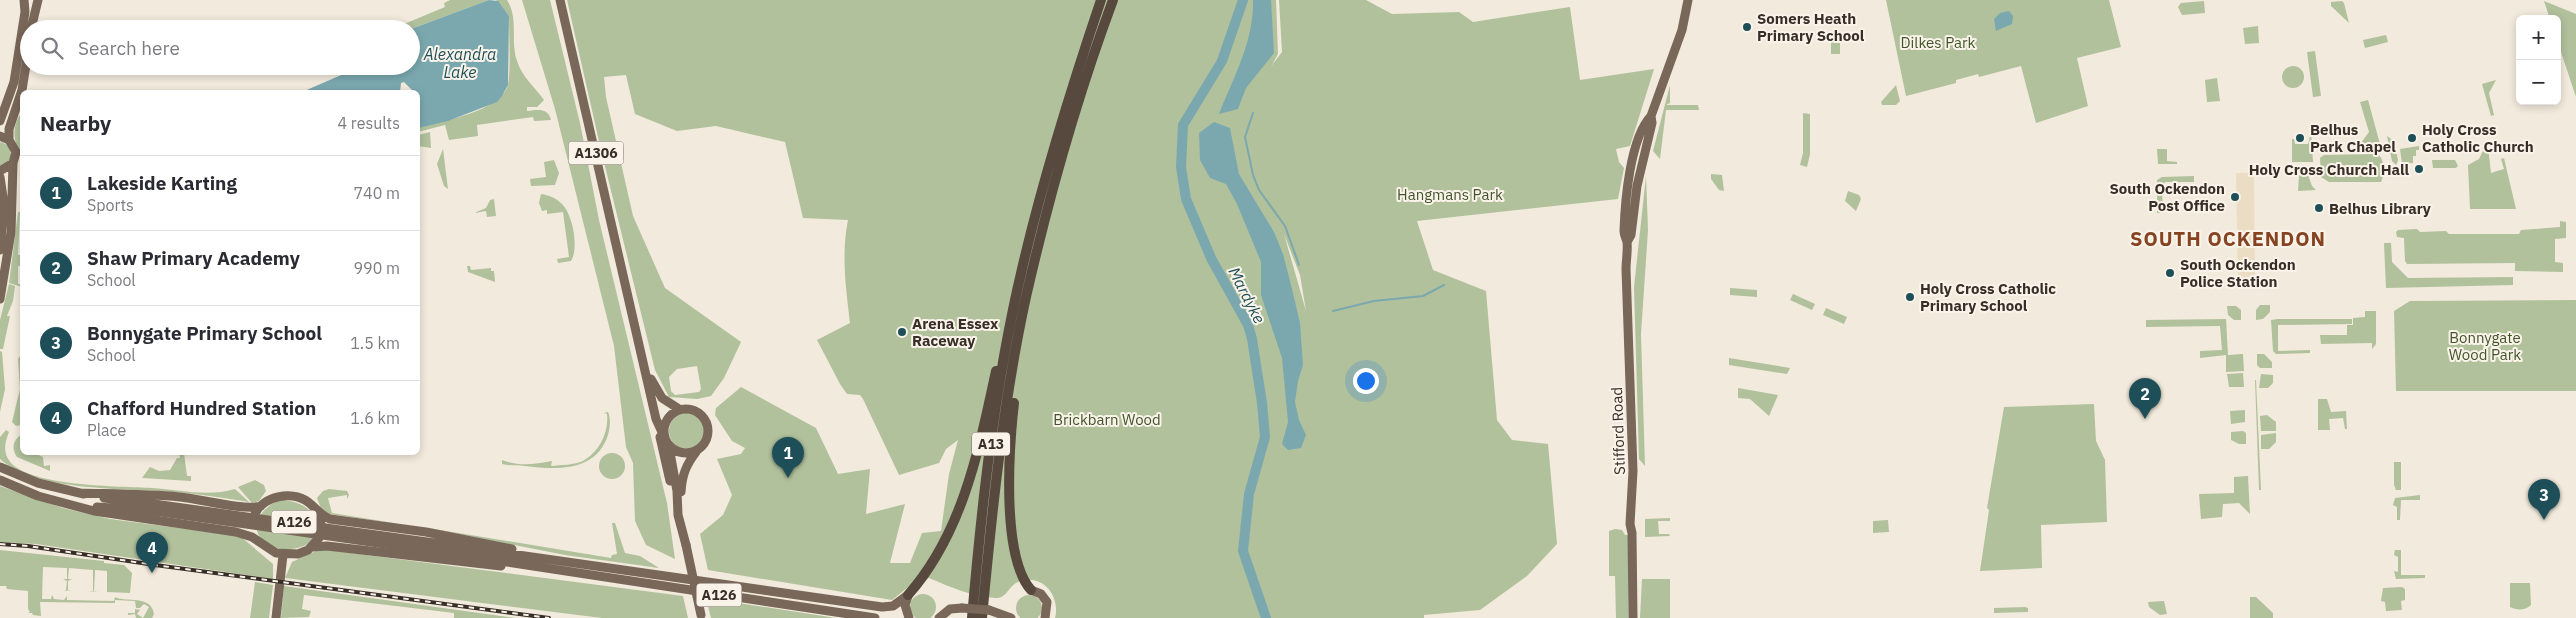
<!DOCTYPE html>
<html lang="en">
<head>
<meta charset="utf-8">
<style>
  :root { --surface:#fff; --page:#f2f2f3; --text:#2b2b33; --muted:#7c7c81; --line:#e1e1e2; --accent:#1e4f59 }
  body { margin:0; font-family:"IBM Plex Sans",sans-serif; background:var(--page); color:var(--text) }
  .controls { position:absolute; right:15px; top:15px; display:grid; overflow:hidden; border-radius:8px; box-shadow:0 2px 8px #0003 }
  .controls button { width:45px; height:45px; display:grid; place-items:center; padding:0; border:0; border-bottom:1px solid var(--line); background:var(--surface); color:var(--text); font:25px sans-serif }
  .you { position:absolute; left:1365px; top:380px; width:18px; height:18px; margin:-12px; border:4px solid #fff; border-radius:50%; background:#1a73e8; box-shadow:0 0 0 8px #1a73e833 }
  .badge { display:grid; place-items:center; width:32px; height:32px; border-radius:50%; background:var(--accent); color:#fff; font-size:16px; font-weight:700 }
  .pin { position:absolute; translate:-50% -41px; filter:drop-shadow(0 1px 2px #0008) }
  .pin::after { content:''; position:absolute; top:26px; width:18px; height:15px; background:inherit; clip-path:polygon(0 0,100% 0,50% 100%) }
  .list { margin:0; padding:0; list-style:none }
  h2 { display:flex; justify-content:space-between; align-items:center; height:65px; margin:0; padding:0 20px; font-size:21px }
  h2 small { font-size:16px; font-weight:400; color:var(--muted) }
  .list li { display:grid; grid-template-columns:32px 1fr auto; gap:15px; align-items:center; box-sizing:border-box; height:75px; padding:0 20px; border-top:1px solid var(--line) }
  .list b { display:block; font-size:19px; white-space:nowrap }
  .list p { margin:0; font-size:16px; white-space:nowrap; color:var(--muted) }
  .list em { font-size:16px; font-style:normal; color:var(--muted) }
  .icon { flex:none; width:28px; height:28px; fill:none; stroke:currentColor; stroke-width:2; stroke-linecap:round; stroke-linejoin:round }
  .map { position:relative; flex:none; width:2576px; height:618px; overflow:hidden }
  .search { position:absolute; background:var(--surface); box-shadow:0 2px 8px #0003; left:20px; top:20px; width:400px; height:55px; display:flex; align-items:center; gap:12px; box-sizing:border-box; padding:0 18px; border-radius:28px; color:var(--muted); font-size:19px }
  .panel { position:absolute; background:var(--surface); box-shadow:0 2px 8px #0003; left:20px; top:90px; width:400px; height:365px; border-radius:8px }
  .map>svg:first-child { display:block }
</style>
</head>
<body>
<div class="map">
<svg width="2576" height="618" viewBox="0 0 2576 618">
  <rect width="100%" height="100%" fill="#f2eadc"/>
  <path fill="#b1c19c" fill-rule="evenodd" d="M450 0H489L411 29H392L445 7 444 3Z
    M496 0H507C519 19 510 40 517 61 522 77 535 87 544 100L537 107H527V111C537 110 548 107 551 120L534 121 533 117 477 125 478 136 449 140 445 125 418 132V128C441 121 500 112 508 85 511 72 509 32 509 16Z
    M522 0H550L580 123 599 220 667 503 675 559 646 545 635 521 633 463 626 447 614 346 555 109Z
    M567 0H1276L1278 54 1272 65 1282 52 1279 0H1366L1392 14 1459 12 1473 22 1570 7 1580 80 1654 69 1630 146 1616 149 1619 162 1624 168 1618 199 1417 221 1433 270 1486 291 1497 420 1512 440 1548 444 1557 544 1527 576 1480 610 1424 615V618H1055C1061 596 1042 572 1018 582 1008 586 1007 599 995 598 971 596 950 587 929 578L912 584 892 600 708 570 700 534 723 515 732 495 717 459 741 454 745 448 732 441 715 415 716 408 741 387 816 428 838 474 870 469 866 514 905 504 890 563H910L922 533 941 531 949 474 958 440 946 449 939 463 899 475 863 399 860 395 847 394 840 384 817 340 850 323C846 288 841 255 848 220L803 218 785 142 716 126 677 131 635 114 626 75 604 77 606 97 633 216 665 288 741 342 724 378 711 396 697 399 669 397 655 370 601 150ZM1284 234 1300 275 1306 311ZM697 366 701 389 699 392 675 395 671 391 669 377 677 369Z
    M1886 0H2109L2121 47 2077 58 2088 106 2036 123 2021 66 1979 77 1978 74 1956 80V83L1906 96Z
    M2204 1 2205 13 2182 15 2178 7 2181 3Z
    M2342 1 2344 3 2349 23 2331 6V2Z
    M2544 1 2576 14V97L2557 40V19H2550Z
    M2258 26 2259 43 2245 44 2243 28Z
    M1831 33 1840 34V54H1831Z
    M2386 35 2388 42 2365 48 2363 40Z
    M2315 51 2321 96 2313 97 2307 52Z
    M2282 77a11 11 0 1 1 22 0a11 11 0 1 1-22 0Z
    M2217 78 2220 101 2207 102 2205 80Z
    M2496 80 2489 93 2494 115 2491 116 2482 84Z
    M1670 85V103L1666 105H1698L1699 110H1666L1660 159 1653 151Z
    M1896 85 1900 101 1896 105H1882L1881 102Z
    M2368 100 2380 144 2379 148 2358 147 2369 132 2360 102Z
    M1803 113 1810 114V154L1807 167 1800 165 1803 153Z
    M19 116H22V161C16 143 10 134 19 116Z
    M430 132 431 148 418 146V135Z
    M2311 132 2313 162H2292V139H2294L2295 144H2308Z
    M2387 136 2394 141 2398 160 2396 165 2392 161Z
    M0 142C9 144 12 151 11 160L0 168Z
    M2419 146V150H2416V156H2413V163L2402 164 2400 149Z
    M2485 147H2488L2491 173 2504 169 2501 159 2504 158 2516 209H2470L2468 165 2479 159Z
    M443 149 448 189 444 186 437 164Z
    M2157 149H2167V161L2177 162V164H2158Z
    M2378 154C2385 161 2385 173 2381 182H2329L2321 177 2320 158 2324 155Z
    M554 160 559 173 555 185 531 186 530 179 546 177 544 162Z
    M2432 160H2455L2458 166 2456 168H2433Z
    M1711 174 1722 175 1724 191 1719 190 1711 179Z
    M2299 175H2308L2312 186 2316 190 2298 191Z
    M1646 176 1648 230 1641 334 1645 466 1639 459 1634 287Z
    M2194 176V182H2165L2162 190 2163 213H2157V180L2162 177Z
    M1848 191 1859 195 1861 199 1856 211 1845 201Z
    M541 194C549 195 556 198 562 204 573 215 579 248 571 261L558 263 557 259 569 257 563 212 547 214V210L542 211 539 203Z
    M494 199 496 216 487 217 486 211 474 213 486 208 490 200Z
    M18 212H20L18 255H22V266H18V284H22V287L9 283Z
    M2560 221 2566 222V238L2555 239V262L2563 263V272L2515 271V263L2407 264 2405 261 2404 238 2397 237 2396 232 2398 230 2417 229 2420 232 2446 231 2449 234H2519L2521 230 2560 227Z
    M2384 243H2391L2392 262 2408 278 2513 277V285L2386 288Z
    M467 266H470L471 270 491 268V271H494L495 282 468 272Z
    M9 284 15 286 13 301 7 316H10L3 349H0V320Z
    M1730 288 1757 290V297L1730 295Z
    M1793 294 1815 304 1812 310 1790 300Z
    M2576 300V391H2396L2394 311 2410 301Z
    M2260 305H2270V312L2263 319 2256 320V310Z
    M2227 306H2236L2241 310V320H2234L2228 315Z
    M1826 308 1847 317 1844 324 1823 315Z
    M2365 311H2376V344L2372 349V343L2321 344 2320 335H2347V325H2353V318L2365 317Z
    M2226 319 2228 355 2243 354 2244 371 2226 372V355L2200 358V351L2222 350 2220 326 2146 327V320Z
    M2278 319H2352V324L2278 325V351L2310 350V353L2276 354 2273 351 2271 320Z
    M0 351 2 352 5 389 0 412Z
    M2257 354H2264L2272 362V368H2260L2257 365Z
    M20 356 22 374V425L16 426 12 422 20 389 18 359Z
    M1729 358 1790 368 1787 374 1729 365Z
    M2243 373 2244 387H2229L2227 374Z
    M2261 374 2273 375V383L2268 388H2259Z
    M2255 380H2256L2261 490H2259Z
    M1738 388 1778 395 1769 416 1750 399 1738 398Z
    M2318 399H2327L2331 412 2346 411 2347 429H2345L2343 418 2329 419 2330 430H2318Z
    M2094 404 2096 441 2105 460 2107 522 2041 525 2042 568 1980 571 1989 510 1987 508 2004 407Z
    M2245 410V422L2231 424 2230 411Z
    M608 412C611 419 610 427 608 435 596 472 557 470 525 466 518 465 509 466 502 464V460C521 467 534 464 552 461L551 466C560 465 575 465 583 461 599 452 609 433 607 414L604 413Z
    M669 431a18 18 0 1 1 36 0a18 18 0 1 1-36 0Z
    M2267 415 2276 422V431H2261L2260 416Z
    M6 430 9 432C5 442 2 453 11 463 34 487 120 486 152 488 180 490 208 497 235 489L249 502C224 498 199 494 173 492 126 488 36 492 0 459V437Z
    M2243 431 2246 433V444H2239L2231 440V432Z
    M2276 433V442L2269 449H2261V435Z
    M22 434V452L34 453 43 457 44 466 50 465V471L17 457C11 448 13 440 22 434Z
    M599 466a13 13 0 1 1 26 0a13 13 0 1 1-26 0Z
    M179 453H184L187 476H191V481L142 478 150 467 159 471 170 470 177 458H180Z
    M2394 462H2401V490H2396L2394 485Z
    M2248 476 2250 514 2239 503 2223 504 2222 517 2201 519 2199 494 2234 493V477Z
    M255 480 264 485 266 491 259 501 252 503 238 487Z
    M0 486 63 508 110 519 240 536 273 564V579L36 544 0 542Z
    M329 489 347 491 349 495 347 499V495L328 498 332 513 400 524 328 514 322 511 317 498 323 491Z
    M2420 495V500H2401L2400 520H2397V507L2393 505 2395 498Z
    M280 500C328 501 330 552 283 549 274 549 266 545 260 537 249 522 267 504 280 500Z
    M1670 518V521H1658L1659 534H1669L1670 536 1645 537V519Z
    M1888 520 1889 532 1873 533V521Z
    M612 523H615L625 553 640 556 659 568 565 555 428 528 611 558 612 555 617 554Z
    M1615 529 1622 530 1625 535H1628V618H1616L1615 576H1609V531Z
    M320 549 683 596 688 618H602L285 578 292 562Z
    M0 550 104 561V563L124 565 132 573 130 593 107 592V571L95 570V572L94 591H98L89 592 93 591V570L69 568 68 579H72L68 581V590H72L64 591 66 590 67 581 63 579H67V568L43 567 42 599H51L52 595 54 599 64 600 67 596V600L114 601 115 597C126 603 151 594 154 614L152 618H136L135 614 128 615V613H135V609L140 610 137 614 143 618 149 607 144 604 140 608H136L135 601 115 600V603L40 602 41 616 33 615 32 613H28L30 612 28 609V591L7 589 6 586H0Z
    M2395 550H2401V575H2425V578L2396 579 2394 571 2398 572V557L2394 555Z
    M1642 579H1670V618H1640Z
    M255 582 273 585 269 618H250Z
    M2510 583H2530L2531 605C2525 611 2516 610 2510 607Z
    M284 586 516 618H454V613L304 595 302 609 311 611 309 617 281 618Z
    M2402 587 2405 589V600L2401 601 2402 610 2386 611 2385 602 2381 601 2383 588Z
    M910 607a13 13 0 1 1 26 0a13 13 0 1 1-26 0Z
    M1016 608a13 13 0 1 1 26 0a13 13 0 1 1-26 0Z
    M2250 597H2256L2273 613V618H2250Z
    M706 598 836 618H711Z
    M2164 601 2167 614 2160 615 2149 607 2148 602Z
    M2025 607 2028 608V612L1994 613V608Z"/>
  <path fill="#eaddc3" d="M2236 173H2254L2255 279H2238Z"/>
  <path fill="#7ba8af" d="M489 0 498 1 509 16 508 85 502 96 497 102 448 121 418 128V92H414L404 82 401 83 400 92H302L362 66H411V29Z
    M1253 0H1271L1274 53 1246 88 1238 109 1219 114C1234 76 1254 41 1253 0Z
    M2009 11 2013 16 2012 24 1996 31 1994 19 2000 13Z
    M1214 122 1230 128 1239 174 1274 232 1283 254 1292 289 1300 323 1303 365 1298 381 1295 402 1299 420 1306 435 1301 448 1288 450 1282 444 1288 422 1282 358 1261 295V262L1237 204 1226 184 1210 178 1200 160 1199 133Z"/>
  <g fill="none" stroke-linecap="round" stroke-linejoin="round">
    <path stroke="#7ba8af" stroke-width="2" d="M1253 113 1245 137 1253 175 1259 190 1285 226 1299 265
      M1333 311 1374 301 1423 296 1444 285"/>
    <path stroke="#7ba8af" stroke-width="10" d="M1243 0 1222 61 1183 125 1181 167 1186 199 1211 258 1248 325 1252 339 1262 403 1265 437 1249 494 1243 551 1266 618"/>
    <path stroke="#796759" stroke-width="9" d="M560 0 656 419 665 439
      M31 29 38 0
      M0 121 14 82 25 12 24 0
      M0 136 9 140 16 152 13 163 0 171
      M9 140V129L22 90 29 46
      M0 177 4 204 0 250
      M1627 242 1631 235 1637 186 1652 123 1651 116 1682 30 1688 0
      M0 299 11 232 13 163
      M651 379 662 398 679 409
      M664 431a22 22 0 1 1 44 0a22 22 0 1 1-44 0Z
      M660 437 670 481
      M669 447 677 491 678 515 686 545
      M0 467 38 483 84 494
      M0 480 38 496 94 511 236 532 252 537 276 553 298 554 308 550 319 538 321 524 317 511
      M681 492C682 475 686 465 696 452
      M79 493C113 494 146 494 180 497 200 499 245 511 261 506
      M104 498 154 504
      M97 507 154 511
      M253 524C253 500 285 489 305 500 314 505 319 515 330 519L426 532 512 549
      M434 543 882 607 893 606 908 595
      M312 547 327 546 501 566
      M434 551 875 618
      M1031 590 1041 594 1047 602 1045 618
      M908 596 905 605 909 618
      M989 610 1011 618
      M276 618 283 555
      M939 618 950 609 962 608
      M1633 618 1632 533 1630 524 1633 471 1626 269C1626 261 1628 250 1627 242 1626 238 1624 235 1624 231 1625 201 1630 138 1651 116"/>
    <path stroke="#58493f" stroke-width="10" d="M1014 403C1009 447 1001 556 1031 590
      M908 595C963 533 979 449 996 371
      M972 618C982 501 995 383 1022 269 1043 178 1071 89 1101 0
      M982 618C992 511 1003 402 1026 297 1049 196 1077 97 1113 0"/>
    <g stroke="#372e28" stroke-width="4">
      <path id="rail" d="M0 544 28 546 155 565 549 618"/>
    </g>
    <use href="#rail" stroke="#faf3e9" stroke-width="2" stroke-dasharray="5.5" stroke-linecap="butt"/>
    <path stroke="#796759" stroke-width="9" d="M154 504 434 543
      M154 511 434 551
      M686 545 701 615
      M962 608 989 610"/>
  </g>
  <g fill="#1e4f59" stroke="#faf3e9" stroke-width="2">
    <circle cx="1747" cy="27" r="5"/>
    <circle cx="2300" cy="138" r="5"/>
    <circle cx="2412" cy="138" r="5"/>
    <circle cx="2419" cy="169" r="5"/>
    <circle cx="2235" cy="197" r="5"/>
    <circle cx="2319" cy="208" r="5"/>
    <circle cx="2170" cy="273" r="5"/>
    <circle cx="1910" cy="297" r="5"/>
    <circle cx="902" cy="332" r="5"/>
  </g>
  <g text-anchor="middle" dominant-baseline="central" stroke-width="4" stroke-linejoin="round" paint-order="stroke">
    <g fill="#faf3e9" stroke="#726962" stroke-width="1">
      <rect x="568.5" y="141.5" width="55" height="23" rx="4"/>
      <rect x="972" y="432.5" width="38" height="23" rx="4"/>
      <rect x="271.5" y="510.5" width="45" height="23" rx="4"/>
      <rect x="696.5" y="583.5" width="45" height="23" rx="4"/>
    </g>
    <g font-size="14" font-weight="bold" fill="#372e28">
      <text x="596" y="153">A1306</text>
      <text x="991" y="444">A13</text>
      <text x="294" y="522">A126</text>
      <text x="719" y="595">A126</text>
    </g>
    <g font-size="15" font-weight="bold" fill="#372e28" stroke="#faf3e9" text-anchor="start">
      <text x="1757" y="18">Somers Heath<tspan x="1757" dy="17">Primary School</tspan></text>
      <text x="2310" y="129">Belhus<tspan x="2310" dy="17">Park Chapel</tspan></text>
      <text x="2422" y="129">Holy Cross<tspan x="2422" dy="17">Catholic Church</tspan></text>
      <text x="2409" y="169" text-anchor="end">Holy Cross Church Hall</text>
      <text x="2225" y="188" text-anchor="end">South Ockendon<tspan x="2225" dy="17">Post Office</tspan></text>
      <text x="2329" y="208">Belhus Library</text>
      <text x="2180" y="264">South Ockendon<tspan x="2180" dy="17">Police Station</tspan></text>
      <text x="1920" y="288">Holy Cross Catholic<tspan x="1920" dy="17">Primary School</tspan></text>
      <text x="912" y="323">Arena Essex<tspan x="912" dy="17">Raceway</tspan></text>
    </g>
    <g font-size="15" fill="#42552c" stroke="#faf3e9">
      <text x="1938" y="42">Dilkes Park</text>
      <text x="1450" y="194">Hangmans Park</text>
      <text x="2485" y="337">Bonnygate<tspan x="2485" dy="17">Wood Park</tspan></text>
      <text x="1107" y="419">Brickbarn Wood</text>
    </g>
    <g font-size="15" fill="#372e28" stroke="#faf3e9">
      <text transform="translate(1618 431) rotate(-92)">Stifford Road</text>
    </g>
    <g font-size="16" font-style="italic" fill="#1e4f59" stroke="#faf3e9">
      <text x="460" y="54">Alexandra<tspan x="460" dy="18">Lake</tspan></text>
      <text transform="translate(1247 295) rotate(63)">Mardyke</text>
    </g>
    <g font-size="20" font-weight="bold" letter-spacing="1" fill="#864321" stroke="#faf3e9">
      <text x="2228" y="238">SOUTH OCKENDON</text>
    </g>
  </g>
</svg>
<div class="controls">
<button>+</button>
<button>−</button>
</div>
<div class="you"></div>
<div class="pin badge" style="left:788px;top:478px">1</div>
<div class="pin badge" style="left:2145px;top:419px">2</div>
<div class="pin badge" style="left:2544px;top:520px">3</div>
<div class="pin badge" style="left:152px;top:573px">4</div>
<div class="search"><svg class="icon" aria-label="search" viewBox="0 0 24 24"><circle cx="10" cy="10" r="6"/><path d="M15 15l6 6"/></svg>Search here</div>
<section class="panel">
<h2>Nearby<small>4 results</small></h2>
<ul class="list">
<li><span class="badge">1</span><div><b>Lakeside Karting</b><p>Sports</p></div><em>740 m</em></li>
<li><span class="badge">2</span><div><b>Shaw Primary Academy</b><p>School</p></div><em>990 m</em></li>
<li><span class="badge">3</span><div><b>Bonnygate Primary School</b><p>School</p></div><em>1.5 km</em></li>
<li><span class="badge">4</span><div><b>Chafford Hundred Station</b><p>Place</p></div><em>1.6 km</em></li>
</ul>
</section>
</div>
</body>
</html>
